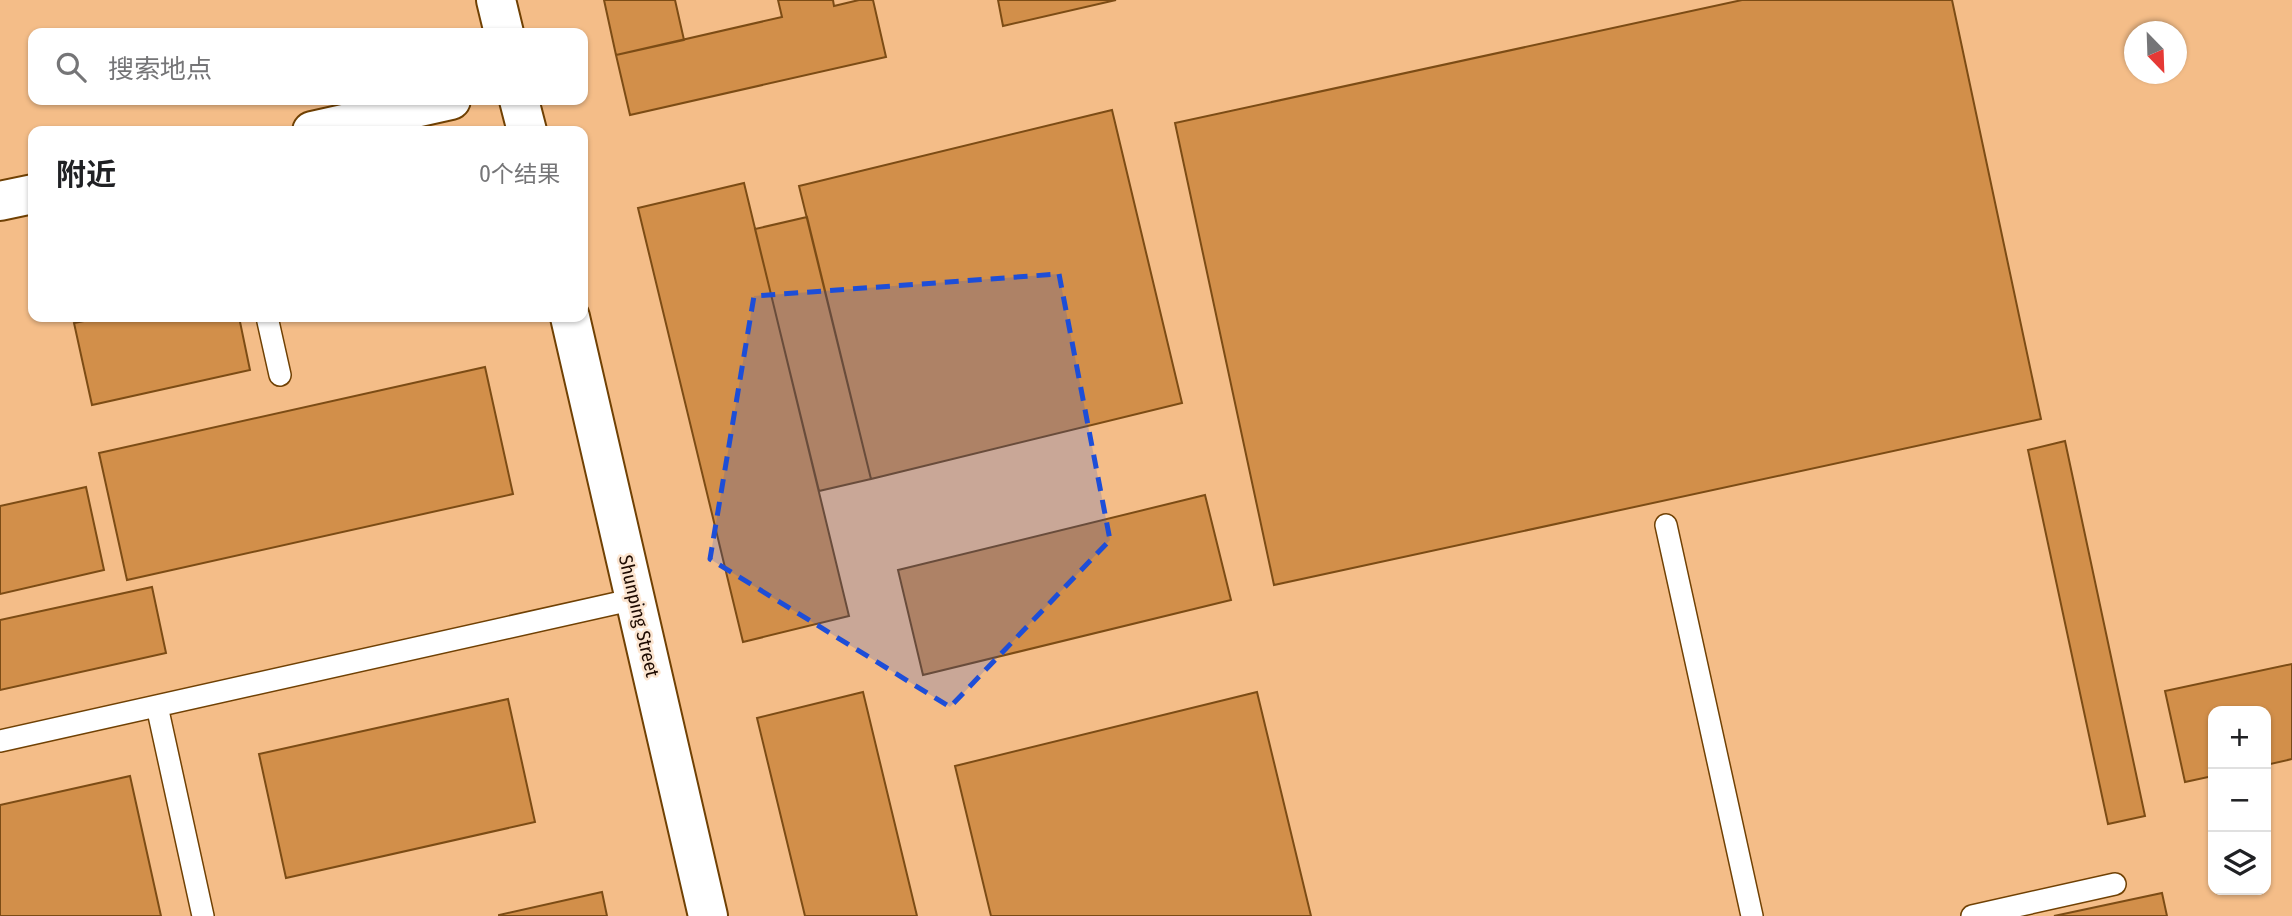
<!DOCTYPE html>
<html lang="zh">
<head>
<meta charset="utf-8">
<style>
  :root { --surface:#fff; --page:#f2f2f2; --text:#202124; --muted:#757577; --line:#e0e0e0 }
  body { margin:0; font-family:"Fira Sans Condensed","Noto Sans SC",sans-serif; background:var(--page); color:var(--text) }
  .controls { position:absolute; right:21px; bottom:21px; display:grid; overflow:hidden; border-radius:14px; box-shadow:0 2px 5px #0004 }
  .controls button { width:63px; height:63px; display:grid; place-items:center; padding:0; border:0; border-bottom:2px solid var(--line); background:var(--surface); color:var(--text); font:35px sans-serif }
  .compass { position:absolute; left:2124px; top:21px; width:63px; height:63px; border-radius:50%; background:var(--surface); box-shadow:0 2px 5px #0004; rotate:157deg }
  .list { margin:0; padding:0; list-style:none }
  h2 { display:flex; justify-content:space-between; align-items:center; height:91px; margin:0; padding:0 28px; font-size:30px }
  h2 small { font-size:23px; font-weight:400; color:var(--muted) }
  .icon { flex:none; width:38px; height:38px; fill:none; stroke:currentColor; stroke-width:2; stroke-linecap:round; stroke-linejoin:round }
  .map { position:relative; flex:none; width:2292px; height:916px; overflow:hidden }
  .search { position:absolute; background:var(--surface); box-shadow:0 2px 5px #0004; left:28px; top:28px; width:560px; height:77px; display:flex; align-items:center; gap:18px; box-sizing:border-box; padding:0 24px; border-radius:14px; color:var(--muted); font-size:26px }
  .panel { position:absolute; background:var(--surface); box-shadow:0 2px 5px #0004; left:28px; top:126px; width:560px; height:196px; border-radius:14px }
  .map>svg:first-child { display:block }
</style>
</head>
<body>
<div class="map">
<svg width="2292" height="916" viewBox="0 0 2292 916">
  <rect width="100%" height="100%" fill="#f4bd88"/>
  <path fill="#d28f4a" stroke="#7c4c15" stroke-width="2" d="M604 0H675L684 40 616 55Z
    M778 0H833L834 6 859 0H873L886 57 630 115 616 55 782 17Z
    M998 0H1116L1003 26Z
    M1742 0H1952L2041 419 1274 585 1175 123Z
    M1112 110 1182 403 871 479 799 186Z
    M744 183 849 616 743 642 638 208Z
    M807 217 871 479 819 491 755 229Z
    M104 317H239L250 370 92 405 74 323Z
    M485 367 513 494 127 580 99 453Z
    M2065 441 2145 816 2108 824 2028 450Z
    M86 487 104 570 0 594V506Z
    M1205 495 1231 600 923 675 898 570Z
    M152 587 166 653 0 690V620Z
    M2292 664V759L2266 765V711H2213V776L2185 782 2165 691Z
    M863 692 917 916H805L757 718Z
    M1257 692 1311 916H991L955 766Z
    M508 699 535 822 286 878 259 754Z
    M130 776 161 916H0V805Z
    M602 892 607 916H499V915Z
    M2162 893 2167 916H2054Z"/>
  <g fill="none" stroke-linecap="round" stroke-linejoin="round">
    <g stroke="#704104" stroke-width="24">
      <path id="service" d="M267 317 280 375
        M1666 525 1752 916
        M157 706 203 916
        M0 741 635 599
        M1972 916 2115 884"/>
    </g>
    <g stroke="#704104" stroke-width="42">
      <path id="tertiary" d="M496 0 504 33
        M519 100 527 131
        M312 131 451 100
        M0 201 33 194
        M570 317 708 916"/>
    </g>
    <use href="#service" stroke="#fff" stroke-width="21"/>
    <use href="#tertiary" stroke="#fff" stroke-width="38"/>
  </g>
  <path fill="#1d4ed8" fill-opacity="0.2" stroke="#1d4ed8" stroke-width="5" stroke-dasharray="14 9" stroke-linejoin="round" d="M1059 274 1110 540 950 707 710 559 754 296Z"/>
  <g text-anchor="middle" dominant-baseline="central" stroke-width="5" stroke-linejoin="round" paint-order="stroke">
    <g font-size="19" fill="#1d0a00" stroke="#fce5d0">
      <text transform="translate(639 616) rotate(77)">Shunping Street</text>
    </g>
  </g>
</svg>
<div class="controls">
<button>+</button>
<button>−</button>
<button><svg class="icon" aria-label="layers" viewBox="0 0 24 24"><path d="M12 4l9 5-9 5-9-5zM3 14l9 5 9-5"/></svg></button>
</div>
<svg class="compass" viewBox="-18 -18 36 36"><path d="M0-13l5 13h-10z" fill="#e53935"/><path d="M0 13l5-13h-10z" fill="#757577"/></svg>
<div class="search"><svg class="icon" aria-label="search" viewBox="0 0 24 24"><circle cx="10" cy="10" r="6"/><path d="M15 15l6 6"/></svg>搜索地点</div>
<section class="panel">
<h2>附近<small>0个结果</small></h2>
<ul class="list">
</ul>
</section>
</div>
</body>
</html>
